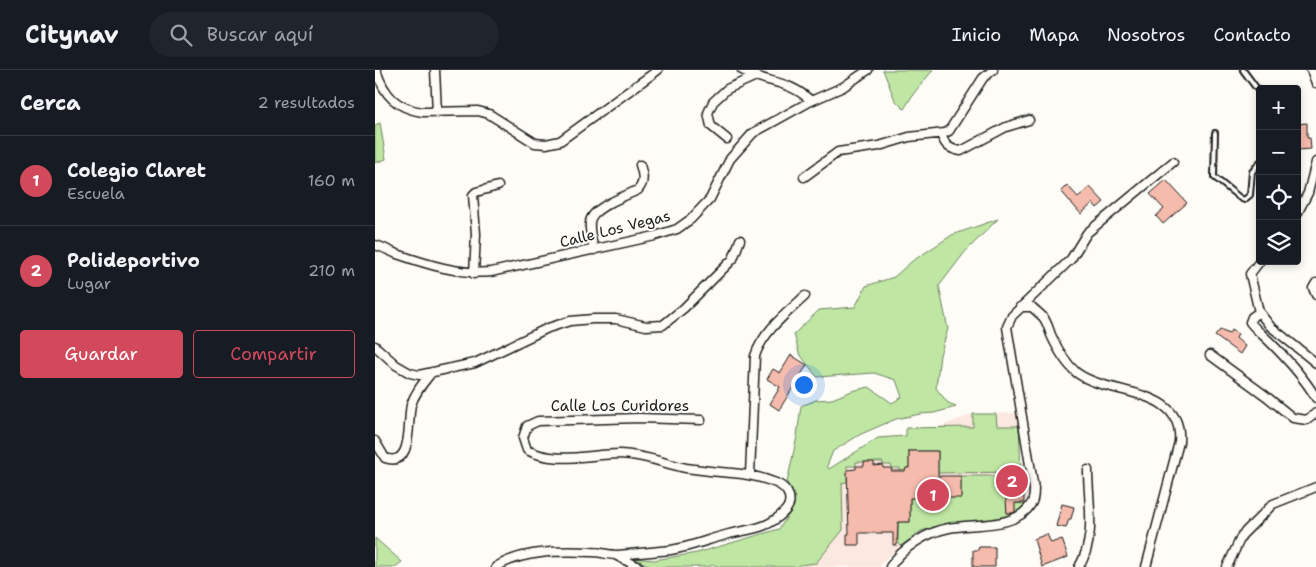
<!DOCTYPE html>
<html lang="es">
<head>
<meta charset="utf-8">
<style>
  :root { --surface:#171b24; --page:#20242c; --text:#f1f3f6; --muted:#9ea1a6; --line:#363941; --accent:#d1495b }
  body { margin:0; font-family:"Shantell Sans",sans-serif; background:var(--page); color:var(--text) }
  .controls { position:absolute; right:15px; top:15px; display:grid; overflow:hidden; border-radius:5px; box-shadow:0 2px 8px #0003 }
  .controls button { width:45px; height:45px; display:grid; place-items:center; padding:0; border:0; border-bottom:1px solid var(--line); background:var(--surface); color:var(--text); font:25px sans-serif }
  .you { position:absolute; left:428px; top:314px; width:18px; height:18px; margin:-12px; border:4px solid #fff; border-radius:50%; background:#1a73e8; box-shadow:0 0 0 8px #1a73e833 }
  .badge { display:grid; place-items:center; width:32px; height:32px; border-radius:50%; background:var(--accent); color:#fff; font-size:16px; font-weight:700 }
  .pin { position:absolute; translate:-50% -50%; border:2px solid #fff; box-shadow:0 1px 5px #0006 }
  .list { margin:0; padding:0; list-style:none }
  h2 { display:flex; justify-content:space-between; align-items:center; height:65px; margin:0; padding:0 20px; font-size:21px }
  h2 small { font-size:16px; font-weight:400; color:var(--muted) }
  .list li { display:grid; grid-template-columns:32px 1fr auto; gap:15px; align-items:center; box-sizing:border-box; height:90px; padding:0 20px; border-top:1px solid var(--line) }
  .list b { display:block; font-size:19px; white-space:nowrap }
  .list p { margin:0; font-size:16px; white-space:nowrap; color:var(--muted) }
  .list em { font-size:16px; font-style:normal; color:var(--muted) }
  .actions { display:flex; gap:10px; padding:15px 20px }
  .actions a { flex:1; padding:11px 0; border:1px solid var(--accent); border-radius:5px; text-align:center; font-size:18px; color:var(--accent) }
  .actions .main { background:var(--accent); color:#fff }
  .icon { flex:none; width:28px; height:28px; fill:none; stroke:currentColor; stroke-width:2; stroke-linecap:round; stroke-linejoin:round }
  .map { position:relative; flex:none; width:941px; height:497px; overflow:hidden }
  header { display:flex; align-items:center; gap:30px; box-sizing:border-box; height:70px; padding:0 25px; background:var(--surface); border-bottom:1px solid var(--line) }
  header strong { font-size:24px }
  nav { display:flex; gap:28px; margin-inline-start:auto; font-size:18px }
  .search { width:350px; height:45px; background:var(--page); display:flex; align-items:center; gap:12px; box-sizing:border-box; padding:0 18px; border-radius:28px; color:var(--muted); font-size:19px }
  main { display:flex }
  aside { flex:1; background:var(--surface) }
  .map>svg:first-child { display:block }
</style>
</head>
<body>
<header>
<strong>Citynav</strong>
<div class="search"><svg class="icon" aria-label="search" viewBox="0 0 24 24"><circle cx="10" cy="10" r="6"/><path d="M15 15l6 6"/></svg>Buscar aquí</div>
<nav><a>Inicio</a><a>Mapa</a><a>Nosotros</a><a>Contacto</a></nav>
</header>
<main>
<aside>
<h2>Cerca<small>2 resultados</small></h2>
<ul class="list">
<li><span class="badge">1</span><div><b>Colegio Claret</b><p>Escuela</p></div><em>160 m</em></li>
<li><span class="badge">2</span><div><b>Polideportivo</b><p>Lugar</p></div><em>210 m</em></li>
</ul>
<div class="actions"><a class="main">Guardar</a><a>Compartir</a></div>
</aside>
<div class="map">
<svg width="941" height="497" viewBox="0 0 941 497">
  <rect width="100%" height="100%" fill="#fdfcf7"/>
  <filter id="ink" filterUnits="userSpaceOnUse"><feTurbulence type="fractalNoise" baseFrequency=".02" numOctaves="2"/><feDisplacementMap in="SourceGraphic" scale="10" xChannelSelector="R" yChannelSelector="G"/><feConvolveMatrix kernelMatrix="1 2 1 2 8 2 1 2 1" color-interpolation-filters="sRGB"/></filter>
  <g filter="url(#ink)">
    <path fill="#fbe8e0" d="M642 343 644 356 645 416H649V433L652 434 643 447 569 455 546 461 541 464 508 491 505 497H429V494L441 493 468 460 467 413 454 399 503 368 531 366V358L563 357 598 344Z"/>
    <path fill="#bfe7a3" stroke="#6e8260" d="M508 0H558L539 23 529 39 520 30Z
      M5 53 11 89 0 93V55Z
      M623 149 590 182 564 216 573 259 565 285 561 318 572 332 581 337 559 343 545 344 521 349 486 364 458 381 452 396 454 399 503 368 531 366V358L598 357V344H621L622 356H644L646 402 563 403V381H534V398H531L530 404H525V398H517L516 395H508V392H481V396H472V412L467 413 468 460 441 493 424 495 422 497H345L339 495 331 497H278L257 488 279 490 322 483 404 459 416 441 418 425 412 413 422 366 426 336 441 330 457 329 477 321 494 317 517 333 527 327 521 310 499 303 442 307 424 283 419 264 444 240 480 237 491 216 519 207 536 192 577 165Z
      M586 406H629V420H632V443H640L639 433 652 434 643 447 569 455 546 461 526 476 523 473V452H535V425L543 428 586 427Z
      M0 468 27 492 20 497H0Z"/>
    <path fill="#f5bbac" stroke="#1c1c1c" d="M932 53V68H935L936 79 922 80V54Z
      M791 110 812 133 788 154 781 146 789 139 775 124Z
      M692 115 703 127 715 117 729 132 722 138 718 133 706 144 686 121Z
      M845 260 854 264 856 260 863 264 861 268 870 276 865 284 840 266Z
      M416 285 432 295 404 340 395 334 405 317 392 309 398 299 405 303Z
      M534 381H563V406H586V428H535V452H523L522 475H518V463H484V475H472V464H474L472 400 481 399V396H489V392H499V396L508 395V398H517L516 401H530L531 398H534Z
      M629 404H645V416H649V433H640V442L638 443H632Z
      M687 434 699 437 696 449H694L691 458 681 456Z
      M672 464 676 473 687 469 693 487 667 497 659 469Z
      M604 477H620V497H598V480H603Z"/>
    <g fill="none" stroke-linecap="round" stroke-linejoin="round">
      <g stroke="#1c1c1c" stroke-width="8">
        <path id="service" d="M868 0 885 23
          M840 63 839 107 865 128 869 130 875 125 877 102 885 92"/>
      </g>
      <g stroke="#1c1c1c" stroke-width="11">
        <path id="minor" d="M1 0C9 25 21 38 47 42L103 41 114 44 160 73 171 74 185 71 283 0
          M60 0 62 43
          M367 0C392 14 413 9 436 31
          M936 0 941 13
          M566 64C570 76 574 79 586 81L631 57 654 50
          M352 69 336 56 333 43 338 32 352 19 381 6
          M429 107 463 82 504 76 534 67 570 63 574 61 608 8 618 0
          M922 144 933 123 941 92
          M0 175C8 177 14 181 22 184 51 194 85 205 116 202L280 166 302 159 316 149 335 129 355 89 378 63 436 31 468 17 493 0
          M219 180C217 171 214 161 215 152 216 138 250 126 263 120 270 112 268 105 265 95
          M885 191 875 204 884 242 895 256 941 293
          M99 204 101 164 98 125 101 122 123 116
          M941 213 938 218 941 225
          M645 237H657C660 240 665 244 668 247 672 252 674 259 676 265 682 278 690 293 702 303 735 327 809 316 804 372L771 497
          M884 242 877 247 875 252C881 260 888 265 895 272 912 289 929 307 941 328
          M0 276 21 295 35 303 44 305 100 293 173 258 195 251 218 249H241L271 256 288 255 309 238 358 189 365 170
          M835 285 891 326 918 348 932 350 941 343
          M0 371 10 388C39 398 32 351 36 335 40 322 49 312 57 302
          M375 404 380 286C388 261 412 243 430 226
          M240 485 264 497
          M121 497C148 480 185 481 217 482 225 482 234 485 243 485 260 483 278 482 296 480 316 477 334 469 354 464 375 459 393 459 409 442 420 431 413 418 401 413 386 407 372 404 357 403 342 402 326 400 311 398 287 393 271 385 245 384 214 384 181 395 152 380L148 368 152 356 163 351 264 348 326 350
          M515 497C527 478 552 462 574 458 599 453 642 459 656 434 659 430 659 424 659 419L632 257 637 246 696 189 712 163 798 92
          M704 497C722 467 713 433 713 400
          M852 497 867 465 898 434 941 417"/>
      </g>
      <use href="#service" stroke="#fdfcf7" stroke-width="4"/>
      <use href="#minor" stroke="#fdfcf7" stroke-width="8"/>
    </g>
  </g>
  <g text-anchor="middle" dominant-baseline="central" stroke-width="4" stroke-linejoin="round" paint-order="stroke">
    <g font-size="15" fill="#1c1c1c" stroke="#fdfcf7">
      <text transform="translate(240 159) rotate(-14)">Calle Los Vegas</text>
      <text x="245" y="336">Calle Los Curidores</text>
    </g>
  </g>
</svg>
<div class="controls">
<button>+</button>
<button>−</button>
<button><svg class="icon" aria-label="locate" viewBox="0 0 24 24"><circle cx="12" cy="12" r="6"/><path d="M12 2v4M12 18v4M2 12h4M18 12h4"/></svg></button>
<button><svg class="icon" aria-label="layers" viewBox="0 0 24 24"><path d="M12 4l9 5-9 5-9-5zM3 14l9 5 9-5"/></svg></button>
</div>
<div class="you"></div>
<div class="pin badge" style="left:558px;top:425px">1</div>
<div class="pin badge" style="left:637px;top:411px">2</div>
</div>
</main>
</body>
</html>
